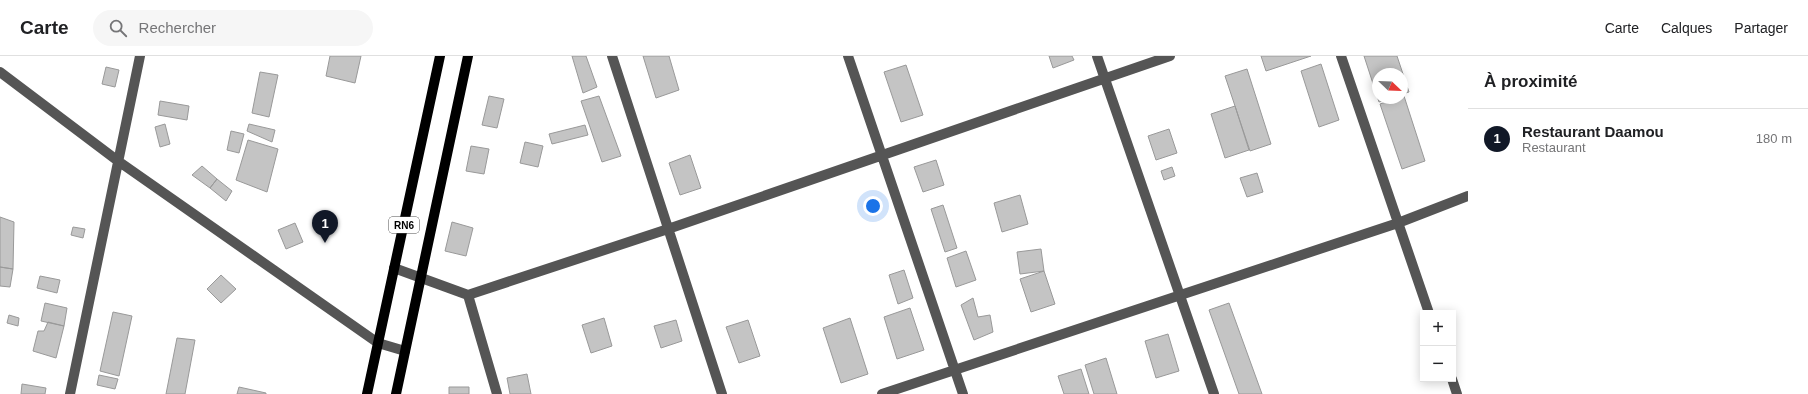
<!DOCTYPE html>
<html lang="fr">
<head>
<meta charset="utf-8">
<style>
  :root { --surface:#fff; --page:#f6f6f6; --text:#202124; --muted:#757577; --line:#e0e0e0; --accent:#111827 }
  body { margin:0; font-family:Helvetica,sans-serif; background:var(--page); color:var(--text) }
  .controls { position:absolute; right:12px; bottom:12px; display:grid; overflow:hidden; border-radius:0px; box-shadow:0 2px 10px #0003 }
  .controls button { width:36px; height:36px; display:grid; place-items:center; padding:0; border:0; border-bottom:1px solid var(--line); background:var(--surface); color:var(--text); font:20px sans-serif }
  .compass { position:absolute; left:1372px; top:12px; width:36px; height:36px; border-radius:50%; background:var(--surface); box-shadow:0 2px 10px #0003; rotate:113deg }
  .you { position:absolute; left:873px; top:150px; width:14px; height:14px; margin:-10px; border:3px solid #fff; border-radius:50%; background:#1a73e8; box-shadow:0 0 0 6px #1a73e833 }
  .badge { display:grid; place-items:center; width:26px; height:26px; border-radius:50%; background:var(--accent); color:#fff; font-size:13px; font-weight:700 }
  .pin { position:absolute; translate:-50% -33px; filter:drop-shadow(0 1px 2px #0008) }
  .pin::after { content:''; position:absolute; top:21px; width:14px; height:12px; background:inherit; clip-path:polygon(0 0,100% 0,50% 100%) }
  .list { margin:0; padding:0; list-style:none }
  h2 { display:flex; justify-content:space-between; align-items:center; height:52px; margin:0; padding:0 16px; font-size:17px }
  h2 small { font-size:13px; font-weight:400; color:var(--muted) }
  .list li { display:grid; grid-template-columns:26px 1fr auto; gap:12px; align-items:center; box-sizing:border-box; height:60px; padding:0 16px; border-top:1px solid var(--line) }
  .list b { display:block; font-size:15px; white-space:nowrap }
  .list p { margin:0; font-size:13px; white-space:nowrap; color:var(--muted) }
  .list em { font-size:13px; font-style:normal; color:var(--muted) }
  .icon { flex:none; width:22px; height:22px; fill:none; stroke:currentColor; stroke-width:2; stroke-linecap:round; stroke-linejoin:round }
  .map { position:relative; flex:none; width:1468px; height:338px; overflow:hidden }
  header { display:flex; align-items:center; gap:24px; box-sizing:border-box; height:56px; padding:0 20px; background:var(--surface); border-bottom:1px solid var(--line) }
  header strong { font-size:19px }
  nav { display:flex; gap:22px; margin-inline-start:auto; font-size:14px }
  .search { width:280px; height:36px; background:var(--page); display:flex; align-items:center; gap:10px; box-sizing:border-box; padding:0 14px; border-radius:22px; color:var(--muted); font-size:15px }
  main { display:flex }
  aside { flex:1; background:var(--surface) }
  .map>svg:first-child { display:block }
</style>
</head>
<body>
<header>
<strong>Carte</strong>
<div class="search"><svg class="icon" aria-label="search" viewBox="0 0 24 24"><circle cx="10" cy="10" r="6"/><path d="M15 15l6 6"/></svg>Rechercher</div>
<nav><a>Carte</a><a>Calques</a><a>Partager</a></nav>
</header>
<main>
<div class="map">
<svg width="1468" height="338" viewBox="0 0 1468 338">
  <rect width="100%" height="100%" fill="#fff"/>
  <path fill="#c4c4c4" stroke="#999" d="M330 0H361L355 27 326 20Z
    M572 0H586L597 31 583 37Z
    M643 0H669L679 34 656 42Z
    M1049 0H1072L1074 4 1053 12Z
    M1261 0H1311L1266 15Z
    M1364 0H1397L1409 36 1402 38V18H1378V42H1390L1379 46Z
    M1321 8 1339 64 1319 71 1301 15Z
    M906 9 923 59 901 66 884 16Z
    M106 11 119 14 115 31 102 28Z
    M1247 13 1271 88 1250 95 1225 20Z
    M260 16 278 19 269 61 252 57Z
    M489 40 504 43 497 72 482 69Z
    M599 40 621 100 602 106 581 45Z
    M1404 40 1425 105 1402 113 1380 48Z
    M160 45 189 50 187 64 158 59Z
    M1235 50 1249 94 1225 102 1211 58Z
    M165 68 170 88 160 91 155 71Z
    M249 68 275 74 272 86 247 75Z
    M585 69 588 79 552 88 549 78Z
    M1169 73 1177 97 1156 104 1148 80Z
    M231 75 244 78 239 97 227 94Z
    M248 84 278 93 267 136 236 124Z
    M525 86 543 90 538 111 520 107Z
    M471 90 489 93 484 118 466 115Z
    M690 99 701 132 680 139 669 107Z
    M936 104 944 129 923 136 914 111Z
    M202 110 217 123 210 132 192 119Z
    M1172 111 1175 120 1164 124 1161 115Z
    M1257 117 1263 136 1247 141 1240 122Z
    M217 123 232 135 226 145 210 132Z
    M1020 139 1028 168 1002 176 994 147Z
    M943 149 957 192 945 196 931 153Z
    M0 161 14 166 13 213 0 211Z
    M452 166 473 172 466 200 445 195Z
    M295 167 303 186 286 193 278 174Z
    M73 171 85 173 83 182 71 179Z
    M1041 193 1044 215 1020 218 1017 196Z
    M966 195 976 224 956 231 947 202Z
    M0 211 13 213 10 231 0 230Z
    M904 214 913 242 898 248 889 219Z
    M1044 215 1055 248 1031 256 1020 223Z
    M221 219 236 233 221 247 207 233Z
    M40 220 60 224 57 237 37 232Z
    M973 242 978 261 990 259 993 276 974 284 961 249Z
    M45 247 67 252 64 270 41 265Z
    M1229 247 1262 338H1239L1209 254Z
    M910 252 924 294 897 303 884 261Z
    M113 256 132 260 119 320 100 315Z
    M9 259 19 262 18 270 7 267Z
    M604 262 612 290 591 297 582 269Z
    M850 262 868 318 841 327 823 272Z
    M676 264 682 285 661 292 654 270Z
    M748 264 760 300 739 307 726 271Z
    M48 266 64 270 56 302 33 295 38 275H44Z
    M1168 278 1179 315 1156 322 1145 285Z
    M177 282 195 284 185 338H166Z
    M1106 302 1117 338H1094L1085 309Z
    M1081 313 1089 338H1064L1058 320Z
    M527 318 531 338H510L507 322Z
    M99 319 118 323 115 333 97 329Z
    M22 328 46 332 45 338H21Z
    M239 331 266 337V338H237Z
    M449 331H469V338H449Z"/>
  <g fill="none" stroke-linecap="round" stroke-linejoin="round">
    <path stroke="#555" stroke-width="10" d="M612 0 722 338
      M848 0 963 338
      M1097 0 1214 338
      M1341 0 1429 257
      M0 16 118 105 378 287 405 295
      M394 212 468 239 668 173 1170 0
      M468 239 497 338
      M1452 323 1457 338
      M70 338 140 0
      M882 338 1398 167 1468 140"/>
    <path stroke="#000" stroke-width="10" d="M367 338 440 0
      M396 338 468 0"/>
  </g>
  <g text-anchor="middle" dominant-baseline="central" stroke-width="3" stroke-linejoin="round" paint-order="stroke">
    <rect fill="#fff" stroke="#4c4c4c" stroke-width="1" x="389" y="161" width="30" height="16" rx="3"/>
    <g font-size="10" font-weight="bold" fill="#000">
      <text x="404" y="169">RN6</text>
    </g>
  </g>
</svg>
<div class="controls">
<button>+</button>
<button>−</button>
</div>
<svg class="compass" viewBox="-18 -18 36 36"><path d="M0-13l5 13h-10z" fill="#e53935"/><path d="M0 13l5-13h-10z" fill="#757577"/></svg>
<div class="you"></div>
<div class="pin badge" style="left:325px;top:187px">1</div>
</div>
<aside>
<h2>À proximité<small></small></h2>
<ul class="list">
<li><span class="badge">1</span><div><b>Restaurant Daamou</b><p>Restaurant</p></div><em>180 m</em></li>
</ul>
</aside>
</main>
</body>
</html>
